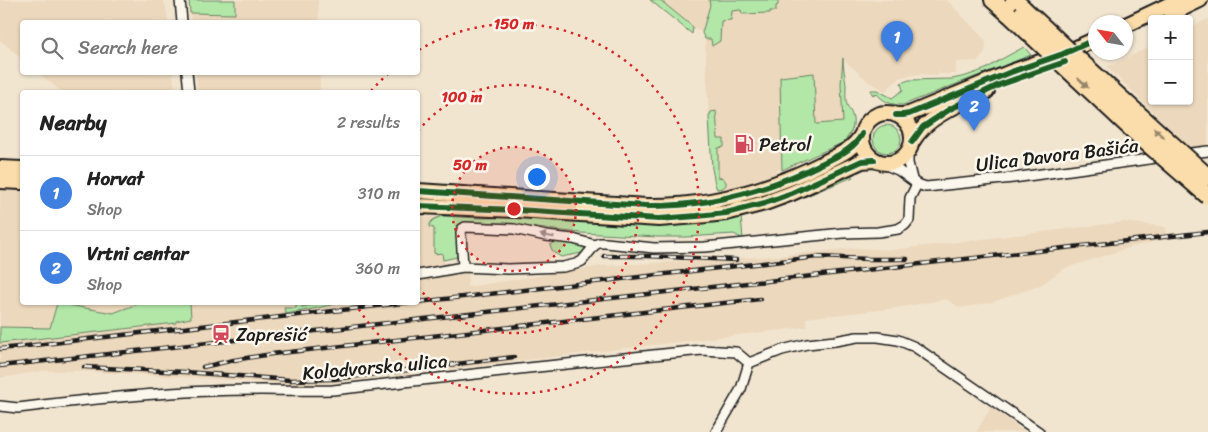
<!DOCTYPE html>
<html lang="en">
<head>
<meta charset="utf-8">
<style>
  :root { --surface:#fff; --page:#f2f2f2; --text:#222; --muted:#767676; --line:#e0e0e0; --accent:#0f766e }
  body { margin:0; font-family:Sriracha,sans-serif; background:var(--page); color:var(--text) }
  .controls { position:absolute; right:15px; top:15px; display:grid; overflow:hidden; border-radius:5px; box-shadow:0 1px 4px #0004 }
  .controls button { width:45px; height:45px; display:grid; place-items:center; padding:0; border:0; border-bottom:1px solid var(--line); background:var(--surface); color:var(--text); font:25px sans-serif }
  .compass { position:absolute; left:1088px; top:15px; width:45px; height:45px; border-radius:50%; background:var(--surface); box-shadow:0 1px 4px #0004; rotate:301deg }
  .you { position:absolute; left:536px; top:176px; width:18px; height:18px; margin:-12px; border:4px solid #fff; border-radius:50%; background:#1a73e8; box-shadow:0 0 0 8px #1a73e833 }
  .badge { display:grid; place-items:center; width:32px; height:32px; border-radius:50%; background:var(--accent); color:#fff; font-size:16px; font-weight:700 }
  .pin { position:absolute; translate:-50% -41px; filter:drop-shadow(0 1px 2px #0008) }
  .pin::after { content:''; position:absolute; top:26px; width:18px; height:15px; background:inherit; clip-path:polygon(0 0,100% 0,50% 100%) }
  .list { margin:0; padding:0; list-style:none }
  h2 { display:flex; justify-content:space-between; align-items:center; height:65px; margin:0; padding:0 20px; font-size:21px }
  h2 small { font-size:16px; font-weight:400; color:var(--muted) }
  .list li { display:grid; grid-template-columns:32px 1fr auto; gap:15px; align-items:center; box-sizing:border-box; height:75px; padding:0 20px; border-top:1px solid var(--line) }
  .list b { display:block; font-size:19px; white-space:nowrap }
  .list p { margin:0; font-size:16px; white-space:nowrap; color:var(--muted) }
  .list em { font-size:16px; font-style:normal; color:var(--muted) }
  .icon { flex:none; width:28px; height:28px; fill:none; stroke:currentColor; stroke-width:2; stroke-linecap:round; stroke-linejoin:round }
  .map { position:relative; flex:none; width:1208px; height:432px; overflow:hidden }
  .search { position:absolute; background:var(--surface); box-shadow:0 1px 4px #0004; left:20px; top:20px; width:400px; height:55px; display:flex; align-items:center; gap:12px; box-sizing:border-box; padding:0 18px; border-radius:5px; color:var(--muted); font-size:19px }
  .panel { position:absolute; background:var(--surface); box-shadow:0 1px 4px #0004; left:20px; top:90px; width:400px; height:215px; border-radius:5px }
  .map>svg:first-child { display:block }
</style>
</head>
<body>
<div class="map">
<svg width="1208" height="432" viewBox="0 0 1208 432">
  <rect width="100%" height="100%" fill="#f2e5d0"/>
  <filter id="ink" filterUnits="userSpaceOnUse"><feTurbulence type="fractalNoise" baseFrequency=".02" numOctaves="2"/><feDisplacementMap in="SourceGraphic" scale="10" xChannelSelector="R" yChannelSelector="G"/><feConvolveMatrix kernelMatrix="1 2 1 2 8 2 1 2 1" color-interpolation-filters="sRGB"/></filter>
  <g filter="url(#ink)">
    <path fill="#ecd8bc" d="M0 0H163L166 7 168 22H22V59L0 40Z
      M189 0H318L319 22H191Z
      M660 0H709L710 5 702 33Z
      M778 0H947L986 41V47L984 54 978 61 956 62V74H939V67L938 76 920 74 901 77 885 91 869 82 843 59 841 84 844 122 816 124 785 77H780L782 170H778L768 180 733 190 716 191 714 176 712 169 710 142 705 39 716 9 778 5Z
      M1208 19V147H1189L1107 67 1152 46V101H1189V28Z
      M38 73H173L175 92H62Z
      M196 73H320V92H198Z
      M0 189 22 190V302L140 303 113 313 57 303 50 328 0 327Z
      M418 217H458L459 224 457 250 443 259 450 274 469 273 467 287 601 266 775 256 855 248 892 250 1124 222 1166 227 1167 239 1128 248 1063 269 1041 285 993 302 960 308 946 299 897 308 806 318 807 327 357 380 300 385 232 380 77 371H43L0 378V343L176 323V321L191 318 190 303 418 302Z
      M991 407 1025 432H976Z"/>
    <path fill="#b2e7a8" stroke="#678262" d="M189 0H235V14L190 13Z
      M650 0H660L693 27 692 34Z
      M709 0H778V5L776 6V11H770V13L742 14 741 10 732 11 731 20 721 21 720 41 712 46 711 39H705L702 33 710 5Z
      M1024 47 1031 55 903 105C891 105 884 102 876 93L873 95 871 92V90H877L892 98 903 90 901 83 909 80 952 79 966 76 986 69 1000 60Z
      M843 58C843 67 845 76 846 85 846 91 845 99 847 105 848 108 851 111 852 115 856 126 850 136 842 143L782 170 780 77 814 73 816 124 843 122 841 84Z
      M716 111 718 139H724V147L718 148V177L723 178 726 182V185L723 188 717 189C714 184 714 176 712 169L709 117 711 112Z
      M873 139a14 14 0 1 1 28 0a14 14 0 1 1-28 0Z
      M851 174 853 177 784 205 741 216 743 239 734 234 686 237H658L581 233 527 227 461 223 458 225 457 257 443 260 442 253 435 254 434 253V228L429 227C430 220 436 218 443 216 465 217 487 220 509 216L655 225Z
      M559 240 586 246V250L582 253 561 257 553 252 550 245Z
      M57 303 113 313 140 303H190L191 318 176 321V323L0 343V327L50 328Z
      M296 303H300L302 307 311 305V303H340L313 309 286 314 284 308H296Z"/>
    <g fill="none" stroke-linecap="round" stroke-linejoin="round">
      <g stroke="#1c1c1c" stroke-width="12">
        <path id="minor" d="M180 0 182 22
          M187 72 189 92
          M908 153V163L912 179
          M1183 154 1208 151
          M881 163 898 170 917 184 926 187 1013 178 1163 157
          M463 267 461 233 462 229 465 227 514 229 546 236 573 239 595 245 599 243H606L654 248 705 247 843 233 878 232 898 229 905 225 909 220 910 198 917 184
          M418 275 463 267 508 269 563 267 576 264 582 261 595 245
          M0 406 18 408C82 400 146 393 211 391 251 389 292 391 333 390L528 368 702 350 736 352 749 363 782 350 807 344 835 341 857 337H878L898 340 915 347 1039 432
          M716 432 741 389 749 363"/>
      </g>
      <g stroke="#1c1c1c" stroke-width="18">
        <path id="primary" d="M1171 14 1200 0
          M1126 25 1179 0
          M862 138a25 25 0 1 1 50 0a25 25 0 1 1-50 0Z
          M896 115H903L909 114 1011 72 1063 54 1096 39
          M912 142C915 137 918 133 922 129 936 113 968 100 987 91
          M0 168 22 169
          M0 181 22 182
          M418 191 646 206C709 207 767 191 823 163 839 155 854 149 862 134
          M418 206 517 210 659 219 697 216 726 213 765 203 792 193 862 161 874 160"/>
      </g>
      <g stroke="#1c1c1c" stroke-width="20">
        <path id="motorway" d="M993 0 1009 14
          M1014 0 1024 9"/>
      </g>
      <use href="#minor" stroke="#fbf7ec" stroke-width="9"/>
      <use href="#primary" stroke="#fbddab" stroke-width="14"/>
      <use href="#motorway" stroke="#fbddab" stroke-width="16"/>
      <g stroke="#1c1c1c" stroke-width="4.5">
        <path id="rail" d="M604 256H647L736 260
          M418 302 817 257 869 259H907
          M0 349 412 302
          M0 366 1208 232
          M84 367 185 372 290 380 334 379 514 357
          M203 367 234 360 272 354 760 299"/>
      </g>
      <use href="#rail" stroke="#fbf7ec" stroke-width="2.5" stroke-dasharray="8" stroke-linecap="butt"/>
      <g stroke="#1c1c1c" stroke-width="20" stroke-linecap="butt">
        <path id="motorway-bridge" d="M1024 9 1092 72 1208 177
          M1009 14 1139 136 1208 196"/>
      </g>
      <use href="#motorway-bridge" stroke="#fbddab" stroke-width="16"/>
      <g stroke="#fbf7ec" stroke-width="9">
        <path id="cycleway" d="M896 115H903L909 114 1011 72 1063 54 1096 39
          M912 142 923 127 950 109 999 85 1065 62
          M418 191 646 206C709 207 767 191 823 163 839 155 854 149 862 134
          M418 206 517 210 659 219 697 216 726 213 765 203 792 193 862 161 874 160"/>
      </g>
      <use href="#cycleway" stroke="#1b5e20" stroke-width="6"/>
    </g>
    <defs><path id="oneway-solid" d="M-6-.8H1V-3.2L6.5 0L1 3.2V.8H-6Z" transform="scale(1.25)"/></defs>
    <g fill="#97866b">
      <use href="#oneway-solid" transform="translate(1083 83) rotate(43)"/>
      <use href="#oneway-solid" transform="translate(1159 133) rotate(-138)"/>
    </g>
    <use fill="#97948e" href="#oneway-solid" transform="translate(547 236) rotate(-170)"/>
  </g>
  <circle cx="514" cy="209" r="62" fill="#d62828" fill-opacity=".12"/>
  <g fill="none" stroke="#d62828" stroke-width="2.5" stroke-dasharray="2.5 5">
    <circle cx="514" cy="209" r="62"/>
    <path d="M418 131A124 124 0 1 1 418 287"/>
    <path d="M371 91A185 185 0 0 1 389 73M419 50A185 185 0 1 1 355 303"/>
  </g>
  <defs>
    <g id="fuel-bare" transform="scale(1.5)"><path d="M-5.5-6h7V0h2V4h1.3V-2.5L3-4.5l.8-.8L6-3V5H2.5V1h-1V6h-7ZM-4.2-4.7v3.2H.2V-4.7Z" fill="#d1495b" stroke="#fbf7ec" stroke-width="2.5" paint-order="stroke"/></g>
    <g id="station-bare" transform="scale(1.5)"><path d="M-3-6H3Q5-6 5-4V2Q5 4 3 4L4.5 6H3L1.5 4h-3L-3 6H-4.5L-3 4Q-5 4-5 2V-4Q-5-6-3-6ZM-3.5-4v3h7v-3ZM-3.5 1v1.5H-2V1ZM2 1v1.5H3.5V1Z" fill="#d1495b" stroke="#fbf7ec" stroke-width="2.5" paint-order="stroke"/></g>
  </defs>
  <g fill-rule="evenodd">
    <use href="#fuel-bare" x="744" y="144"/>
    <use href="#station-bare" x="221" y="334"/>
  </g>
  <g text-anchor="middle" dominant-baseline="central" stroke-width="5" stroke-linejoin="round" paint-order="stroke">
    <g font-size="19" fill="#1c1c1c" stroke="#fbf7ec" text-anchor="start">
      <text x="759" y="144">Petrol</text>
      <text x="236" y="334">Zaprešić</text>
    </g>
    <g font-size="19" fill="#1c1c1c" stroke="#fbf7ec">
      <text transform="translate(1057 155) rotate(-7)">Ulica Davora Bašića</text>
      <text transform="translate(375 367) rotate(-5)">Kolodvorska ulica</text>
    </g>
  </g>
  <circle cx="514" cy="209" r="8" fill="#d62828" stroke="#fbf7ec" stroke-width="2.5"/>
  <g font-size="15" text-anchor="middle" font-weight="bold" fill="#d62828" stroke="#fbf7ec" stroke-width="5" stroke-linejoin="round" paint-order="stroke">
    <text x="514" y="29">150 m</text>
    <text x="462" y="102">100 m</text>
    <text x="470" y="170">50 m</text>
  </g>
</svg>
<div class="controls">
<button>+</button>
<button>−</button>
</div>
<svg class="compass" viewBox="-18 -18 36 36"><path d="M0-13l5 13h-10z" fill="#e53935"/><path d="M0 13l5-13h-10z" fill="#767676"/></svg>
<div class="you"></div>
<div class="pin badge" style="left:897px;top:62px;background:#3f7fe0">1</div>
<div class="pin badge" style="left:974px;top:131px;background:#3f7fe0">2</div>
<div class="search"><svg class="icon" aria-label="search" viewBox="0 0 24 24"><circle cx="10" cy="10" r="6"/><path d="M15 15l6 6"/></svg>Search here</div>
<section class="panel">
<h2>Nearby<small>2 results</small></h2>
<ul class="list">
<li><span class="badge" style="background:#3f7fe0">1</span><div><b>Horvat</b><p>Shop</p></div><em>310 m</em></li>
<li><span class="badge" style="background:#3f7fe0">2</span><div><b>Vrtni centar</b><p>Shop</p></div><em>360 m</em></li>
</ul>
</section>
</div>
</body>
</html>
